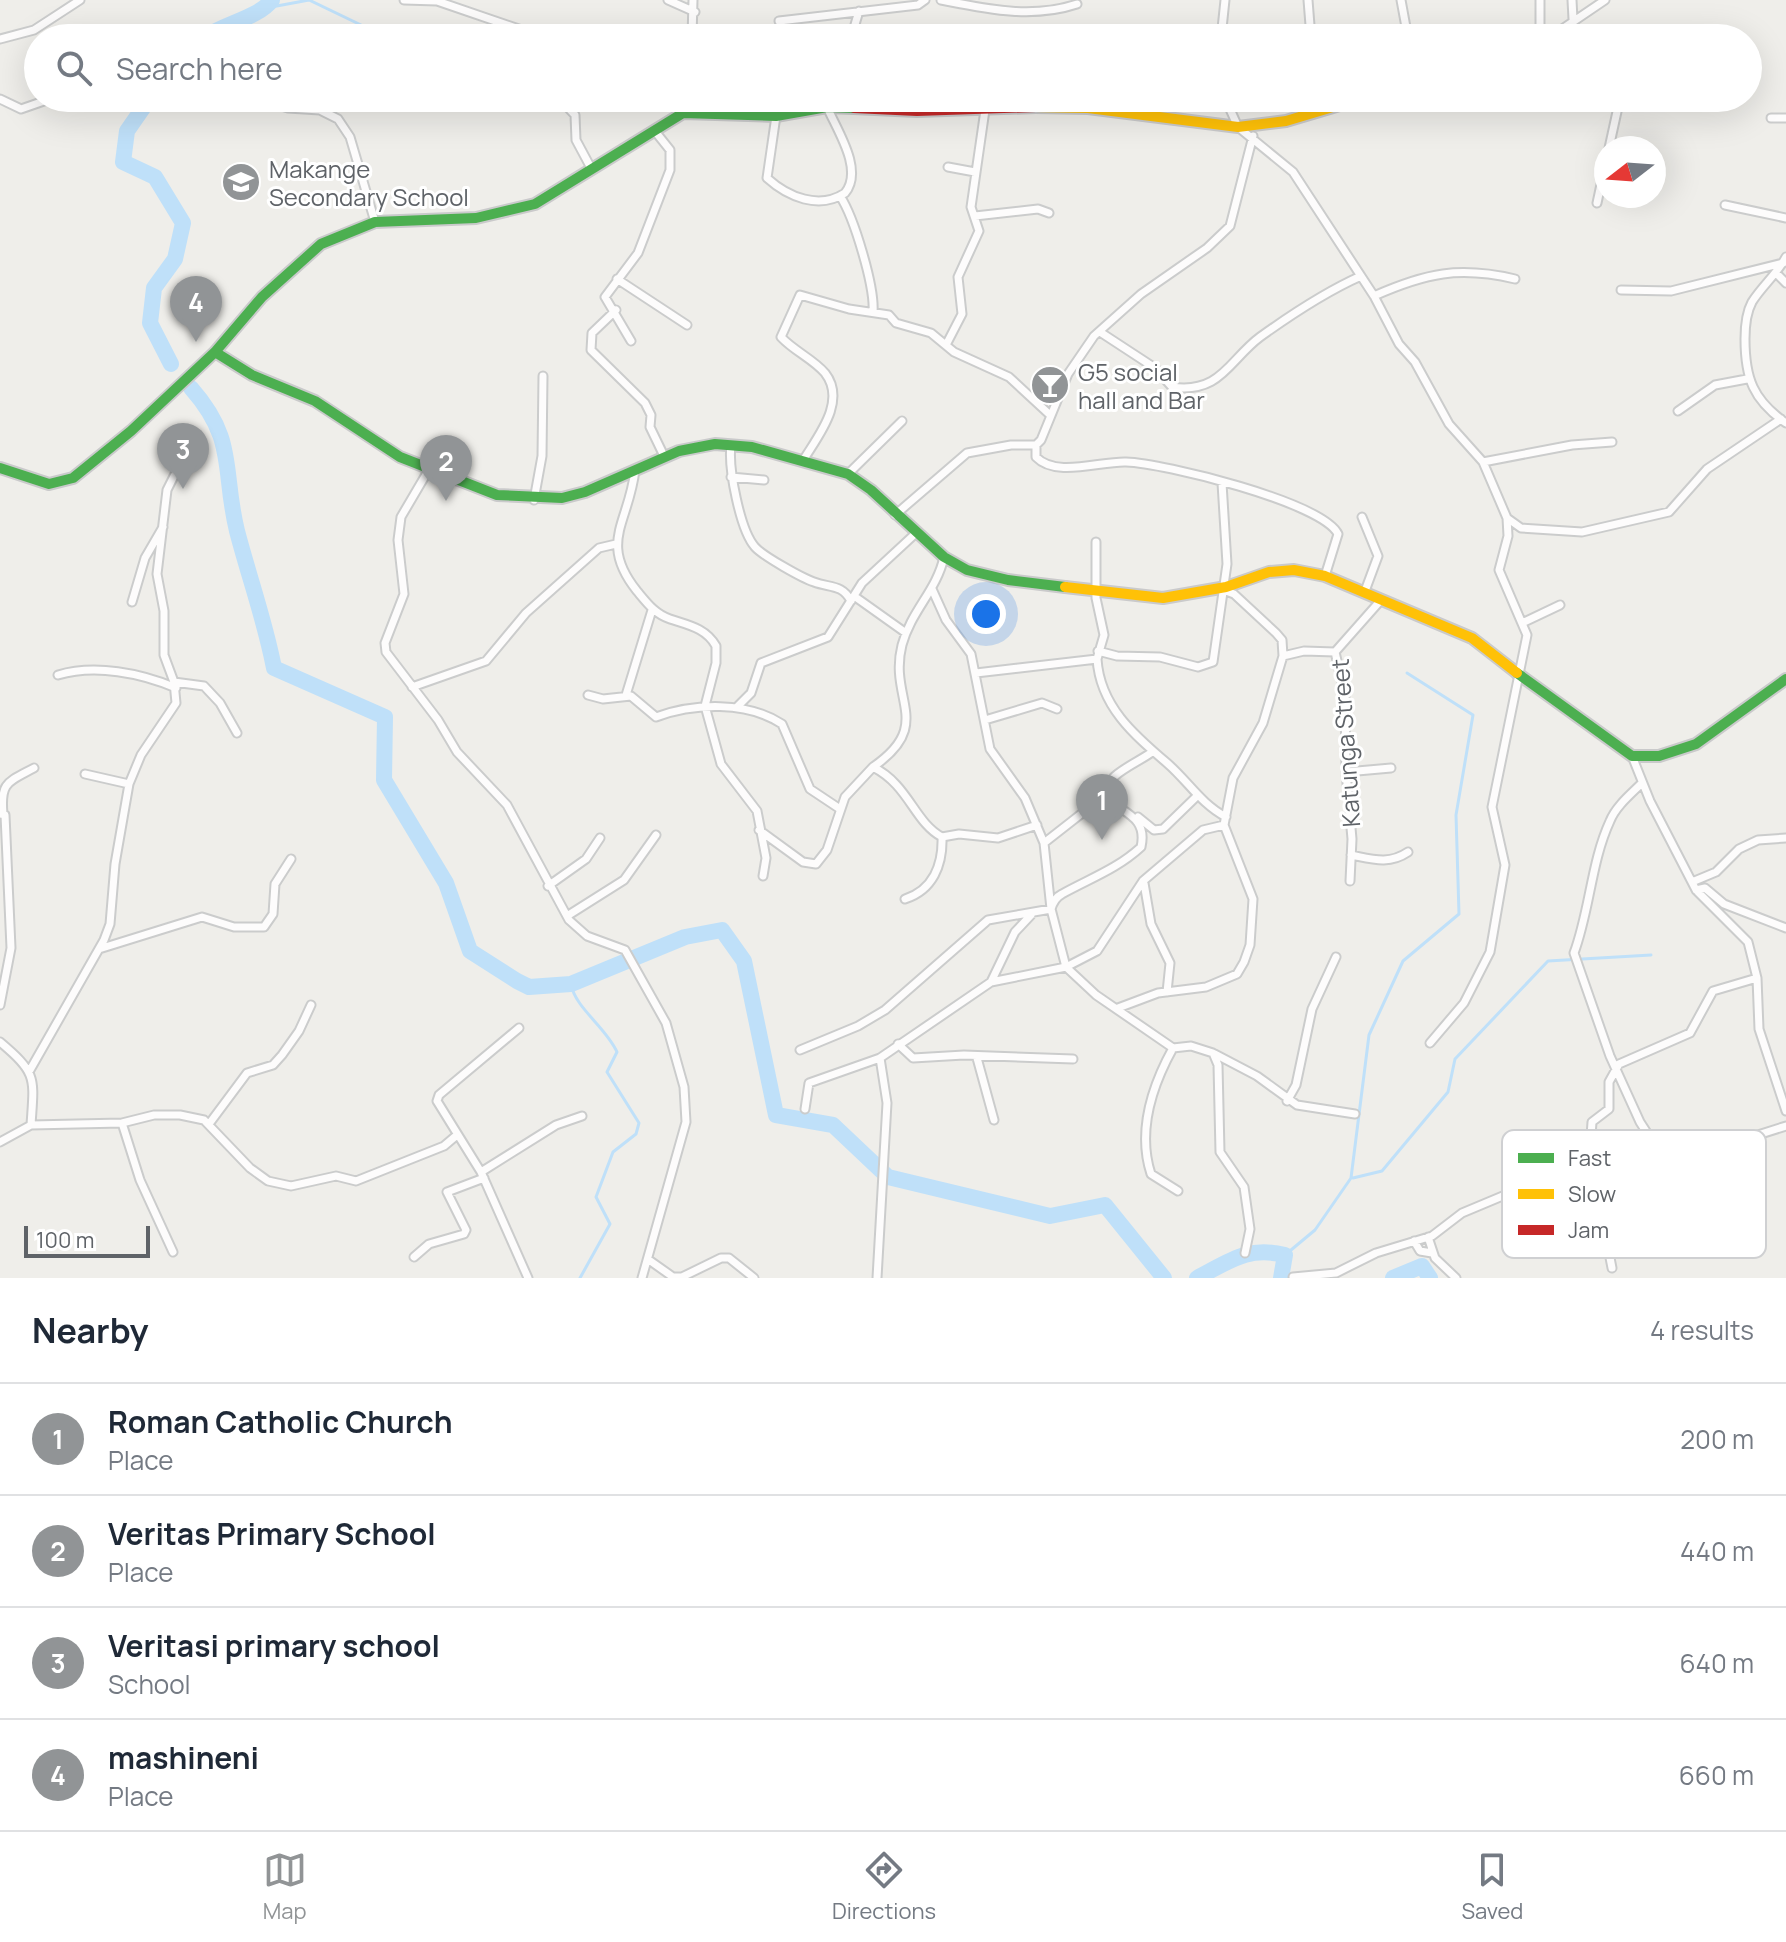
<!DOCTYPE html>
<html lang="en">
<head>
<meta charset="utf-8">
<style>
  :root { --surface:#fff; --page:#f6f6f7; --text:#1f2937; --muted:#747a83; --line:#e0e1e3; --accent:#919496 }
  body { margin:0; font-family:Manrope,sans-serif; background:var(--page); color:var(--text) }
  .compass { position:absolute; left:1594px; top:136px; width:72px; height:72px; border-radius:50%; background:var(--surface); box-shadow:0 8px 32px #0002; rotate:253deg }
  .scale { position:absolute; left:24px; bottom:20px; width:126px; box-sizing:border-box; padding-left:8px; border:4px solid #5f6368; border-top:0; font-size:22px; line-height:28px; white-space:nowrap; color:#5f6368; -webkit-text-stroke:6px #fff; paint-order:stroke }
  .you { position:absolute; left:986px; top:614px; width:28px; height:28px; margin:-20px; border:6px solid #fff; border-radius:50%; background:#1a73e8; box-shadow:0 0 0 12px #1a73e833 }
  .badge { display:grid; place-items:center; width:52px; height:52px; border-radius:50%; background:var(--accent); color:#fff; font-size:26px; font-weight:700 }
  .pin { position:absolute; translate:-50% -66px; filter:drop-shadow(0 2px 4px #0008) }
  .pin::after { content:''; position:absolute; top:42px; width:28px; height:24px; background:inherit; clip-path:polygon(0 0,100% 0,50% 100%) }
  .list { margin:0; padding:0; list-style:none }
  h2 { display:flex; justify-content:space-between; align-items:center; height:104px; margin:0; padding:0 32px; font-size:34px }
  h2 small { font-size:26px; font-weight:400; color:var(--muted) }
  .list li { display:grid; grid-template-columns:52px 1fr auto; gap:24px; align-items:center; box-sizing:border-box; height:112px; padding:0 32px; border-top:2px solid var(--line) }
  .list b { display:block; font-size:30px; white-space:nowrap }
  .list p { margin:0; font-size:26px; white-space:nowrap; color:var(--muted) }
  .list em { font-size:26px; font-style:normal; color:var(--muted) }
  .icon { flex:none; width:44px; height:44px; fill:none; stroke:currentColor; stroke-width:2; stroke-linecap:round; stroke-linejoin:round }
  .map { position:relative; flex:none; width:1786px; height:1278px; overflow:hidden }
  .search { position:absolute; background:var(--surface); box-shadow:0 8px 32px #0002; left:24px; right:24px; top:24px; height:88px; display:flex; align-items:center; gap:20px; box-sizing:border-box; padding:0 28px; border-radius:44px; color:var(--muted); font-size:30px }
  .sheet { height:552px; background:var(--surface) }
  nav { display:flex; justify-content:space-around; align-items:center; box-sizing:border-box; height:112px; border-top:2px solid var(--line); background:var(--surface); font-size:22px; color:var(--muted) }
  nav a { display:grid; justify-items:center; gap:4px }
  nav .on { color:var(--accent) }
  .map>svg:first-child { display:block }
</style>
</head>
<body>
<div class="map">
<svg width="1786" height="1278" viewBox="0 0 1786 1278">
  <rect width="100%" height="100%" fill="#efeeea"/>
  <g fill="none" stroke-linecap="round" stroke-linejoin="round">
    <path stroke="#bfe0f9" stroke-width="3" d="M266 8 309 0 388 38
      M464 98 467 102
      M571 984C575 1008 606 1027 617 1052L607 1072 639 1123 636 1134 613 1152 596 1197 610 1224 580 1278
      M1353 1178 1382 1171 1448 1092 1455 1059 1548 961 1651 955
      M1285 1255 1315 1230 1351 1178 1369 1035 1403 961 1459 914 1456 815 1473 715 1407 673"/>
    <path stroke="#bfe0f9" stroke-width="16" d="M204 38C224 23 257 19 272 0
      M150 98 127 131 123 162 155 177 183 223 175 259 154 288 150 323 171 364
      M191 388C237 440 222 470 237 531 249 577 265 621 274 668L385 717 384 780 446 883 470 951 517 981 529 987 571 984 685 937 722 930 744 961 776 1115 833 1125 888 1177 1050 1216 1105 1205 1164 1278
      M1197 1278C1230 1261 1247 1246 1285 1255L1281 1278
      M1393 1278 1422 1266 1430 1278"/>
    <g stroke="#cbcccc" stroke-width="11">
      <path id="street" d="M404 0 437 1 545 38
        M668 0 695 12
        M941 0C987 9 1032 19 1077 4
        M1308 0 1311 38
        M1401 0 1408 38
        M1540 0V38
        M1572 0 1574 38
        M779 21 918 5 925 0
        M692 38 693 0
        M851 38 859 11
        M1221 38 1225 0
        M1549 38 1605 0
        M0 39 34 30 80 0
        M255 98 288 108 320 110 338 119 350 137 375 222
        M559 98 575 115 576 140 591 168
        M1225 98 1238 127 1293 172 1374 296 1399 344 1415 362 1449 424 1483 462 1507 518 1508 536 1499 570 1527 635 1492 807 1505 865 1490 952 1464 1003 1430 1043
        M0 99 21 109 44 101
        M683 113 684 98
        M776 116 767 178C788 197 819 210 845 193 864 170 837 130 827 107
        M1771 118H1786
        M1609 148 1620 98
        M948 167 975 172
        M840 196C854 217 875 287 873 312
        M1597 203 1606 161
        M1725 205 1786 218
        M975 216 1038 209 1049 213
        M1786 257C1777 274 1762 286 1752 302 1746 313 1745 326 1745 339 1745 378 1753 400 1786 423
        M1777 274 1786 283
        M617 279 687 325
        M1621 290 1671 291 1783 263
        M1374 296C1426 273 1459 266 1515 279
        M616 310 592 333 591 350 645 403 651 415 650 427 664 456
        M1100 332 1155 368 1172 387C1221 394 1229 360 1260 337 1292 314 1325 292 1361 276
        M631 341 605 297 638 253 670 170V150L654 130
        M946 345 962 314 958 277 979 231 971 207 985 110
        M1678 411 1715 385 1747 379
        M731 445C728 468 740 530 755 547 763 556 802 578 814 582 830 588 842 584 851 601
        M1036 445V457C1056 478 1100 461 1126 462 1163 463 1322 502 1338 534L1325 576
        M804 459C818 436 847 401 825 373 813 359 794 351 781 337L800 295 849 309 889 315 896 323 931 333 954 352 1009 377 1049 414
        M1483 462 1572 445 1612 442
        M635 470C629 523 598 542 637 591 647 603 655 614 670 619 688 625 706 628 716 646V663L705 706 721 764 757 811 766 858 763 876
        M428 471 401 517 398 540 404 594 385 643 386 652 438 720 457 752 507 805 569 920 587 936 625 950 666 1023 684 1087 686 1122 642 1278
        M848 474 902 421
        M731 477 764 480
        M534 500 542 456 543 376
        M895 515 967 453 1011 445H1036L1041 440 1068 374 1094 336 1141 294 1207 248 1230 226 1253 136
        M1362 517 1378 556 1365 591
        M1507 518 1521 528 1582 532 1669 512 1707 469 1781 419
        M1226 591 1234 594 1276 633 1282 640 1283 656 1304 651 1335 652
        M854 596 906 633
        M132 602 145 558 163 527
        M1522 623 1560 605
        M1098 651 1117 656 1160 657 1198 667 1213 662 1227 564 1222 483
        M1097 659C1100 706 1134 735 1167 763 1188 781 1201 804 1226 817
        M976 673 1097 659 1104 635 1096 598V542
        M58 675C95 664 141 673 176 688
        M174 682 204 686 220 703 237 733
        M412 687 486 661 526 613 599 548 616 544
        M588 695 603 699 631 696 656 717C694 703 747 701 782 724L810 789 840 809
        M626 695 652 610
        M738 706 751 693 761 663 828 637 862 583 916 533
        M985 720 1042 703 1057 709
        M1632 756 1650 801 1696 890 1748 942 1757 978 1759 1029 1786 1111
        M873 767C935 724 888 700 902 645 911 611 937 590 944 557
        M1346 772 1391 768
        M85 774 129 784
        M1642 783C1631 794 1616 806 1610 821 1591 862 1590 910 1574 953L1610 1056 1640 1122 1649 1136 1663 1142 1662 1180
        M0 814 5 815 11 948 0 1005
        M3 814C0 782 8 782 34 768
        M1138 817 1154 830 1163 829 1197 796
        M759 830 803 862 816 864 827 850 845 797 873 767C909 785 914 822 942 837L959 834 998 838 1037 825
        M1044 843 1104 796C1104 775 1136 764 1152 752
        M1351 855C1372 859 1389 865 1408 852
        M1350 881 1352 839 1346 772 1345 695 1335 652 1381 600
        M1692 882 1716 872 1739 849 1758 840 1786 838
        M1144 883 1151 924 1170 963 1167 992
        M548 886 586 859 600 838
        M1696 890 1705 888 1724 904 1786 928
        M905 899C933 890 943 865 942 837
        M567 916 624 880 656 835
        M99 949 202 917 234 927H264L273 914 275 884 291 859
        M991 982 1015 932 1031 915
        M1118 1008 1158 993 1206 987 1237 974 1244 962 1250 945 1253 899 1224 825 1233 778 1263 723 1283 656
        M519 1028 439 1095 437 1101 481 1172 528 1278
        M0 1042C38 1074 34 1078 31 1125
        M898 1044 913 1058 964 1055 1073 1059
        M1173 1048 1191 1046 1213 1053 1218 1065 1220 1152 1244 1187 1250 1229 1245 1253
        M800 1050 858 1026 885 1010 988 920 1051 909C1053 902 1056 897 1062 894 1091 878 1117 869 1141 847 1148 816 1122 813 1104 796
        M1215 1054 1257 1076 1297 1105 1355 1114
        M977 1058 994 1120
        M30 1070 104 940 110 924 115 864 129 784 141 755 176 703 174 682 164 655V611L157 574 167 490 175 474
        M1287 1101 1296 1085 1312 1009 1336 957
        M805 1109 809 1083 880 1058 991 982 1066 967 1051 909 1044 843 1025 798 990 749 971 654 946 620 932 589
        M122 1123 140 1180 173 1252
        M209 1124 247 1073 273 1065 282 1055 299 1031 311 1005
        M0 1142 31 1125 122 1123 154 1115H180L204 1120 250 1168 268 1181 291 1186 336 1176 356 1181 444 1146 457 1135
        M481 1172 556 1125 582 1116
        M1178 1191 1151 1174C1137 1131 1152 1086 1173 1048L1096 995 1066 967 1097 951 1143 881 1203 830 1224 825
        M1428 1237 1435 1258 1456 1278
        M1414 1241 1420 1251 1432 1253
        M414 1257 429 1244 464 1234 466 1230 447 1192 484 1178
        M649 1260 673 1277H682L721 1258H729L754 1278
        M1612 1268 1604 1227 1588 1178 1592 1122 1609 1109V1082L1619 1064 1690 1033 1713 991 1757 978
        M1293 1277 1336 1273 1376 1253 1432 1236 1462 1213 1505 1195 1588 1178 1651 1182 1711 1170 1742 1140 1786 1126
        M877 1278 887 1103 880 1058"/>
    </g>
    <g stroke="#cacacb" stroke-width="14">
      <path id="fast" d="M215 352 252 375 315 401 400 457 497 495 562 498 585 492 679 451 715 444 752 447 848 474 871 490 944 557 967 570 1008 580 1065 587
        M0 468 49 484 73 478 131 431 215 352 262 297 321 244 375 222 476 218 535 204 683 113 776 116 827 107 854 108
        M1517 673 1632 756H1659L1696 744 1786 679"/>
    </g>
    <g stroke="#cacacb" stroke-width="14">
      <path id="slow" d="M1036 107 1088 108 1238 127 1286 121 1363 98
        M1065 587 1163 598 1226 587 1269 572 1294 570 1325 576 1472 638 1517 673"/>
    </g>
    <g stroke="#cacacb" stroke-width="14">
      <path id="jam" d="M854 108 917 111 1036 107"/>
    </g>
    <use href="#street" stroke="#fdfcfc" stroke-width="7"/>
    <use href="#fast" stroke="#4caf50" stroke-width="10"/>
    <use href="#slow" stroke="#ffc107" stroke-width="10"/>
    <use href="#jam" stroke="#c62828" stroke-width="10"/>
  </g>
  <defs>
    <g id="school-disc" transform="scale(2)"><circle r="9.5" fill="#919496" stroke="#fff"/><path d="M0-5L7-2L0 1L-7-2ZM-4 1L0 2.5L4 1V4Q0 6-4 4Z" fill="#fff"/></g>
    <g id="bar-disc" transform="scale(2)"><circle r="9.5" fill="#919496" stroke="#fff"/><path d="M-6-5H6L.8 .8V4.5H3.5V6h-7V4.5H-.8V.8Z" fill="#fff"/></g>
  </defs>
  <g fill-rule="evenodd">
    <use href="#school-disc" x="241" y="182"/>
    <use href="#bar-disc" x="1050" y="385"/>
  </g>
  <g text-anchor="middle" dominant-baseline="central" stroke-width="6" stroke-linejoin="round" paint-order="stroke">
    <g font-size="24" fill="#5f6368" stroke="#fff" text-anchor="start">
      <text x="269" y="168">Makange<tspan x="269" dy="28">Secondary School</tspan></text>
      <text x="1078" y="371">G5 social<tspan x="1078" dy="28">hall and Bar</tspan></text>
    </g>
    <g font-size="24" fill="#5f6368" stroke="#fff">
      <text transform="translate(1345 743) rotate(-94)">Katunga Street</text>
    </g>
  </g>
  <rect x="1502" y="1130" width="264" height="128" rx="12" fill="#fff" stroke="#cfd0d2" stroke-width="2"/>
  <rect x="1518" y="1153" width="36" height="10" fill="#4caf50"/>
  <rect x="1518" y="1189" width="36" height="10" fill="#ffc107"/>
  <rect x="1518" y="1225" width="36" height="10" fill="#c62828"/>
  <g font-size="22" fill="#5f6368">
    <text x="1568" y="1166">Fast</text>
    <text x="1568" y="1202">Slow</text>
    <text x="1568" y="1238">Jam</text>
  </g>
</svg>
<svg class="compass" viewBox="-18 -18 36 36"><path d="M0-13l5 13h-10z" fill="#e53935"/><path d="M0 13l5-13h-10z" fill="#747a83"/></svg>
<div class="scale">100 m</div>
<div class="you"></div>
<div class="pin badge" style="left:1102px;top:840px">1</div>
<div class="pin badge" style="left:446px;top:501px">2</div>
<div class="pin badge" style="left:183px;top:489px">3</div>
<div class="pin badge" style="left:196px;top:342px">4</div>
<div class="search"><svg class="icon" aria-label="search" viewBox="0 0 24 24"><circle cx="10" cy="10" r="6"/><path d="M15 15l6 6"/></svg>Search here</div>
</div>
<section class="sheet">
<h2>Nearby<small>4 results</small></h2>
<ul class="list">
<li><span class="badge">1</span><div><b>Roman Catholic Church</b><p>Place</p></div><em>200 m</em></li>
<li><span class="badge">2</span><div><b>Veritas Primary School</b><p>Place</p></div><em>440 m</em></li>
<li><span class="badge">3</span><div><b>Veritasi primary school</b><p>School</p></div><em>640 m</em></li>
<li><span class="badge">4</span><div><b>mashineni</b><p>Place</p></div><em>660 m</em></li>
</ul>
</section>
<nav>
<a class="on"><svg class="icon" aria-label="map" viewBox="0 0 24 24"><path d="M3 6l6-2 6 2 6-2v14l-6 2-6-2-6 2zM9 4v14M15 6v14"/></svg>Map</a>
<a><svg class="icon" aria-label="directions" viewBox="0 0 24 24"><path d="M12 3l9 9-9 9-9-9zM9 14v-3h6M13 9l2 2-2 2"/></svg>Directions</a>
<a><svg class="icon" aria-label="saved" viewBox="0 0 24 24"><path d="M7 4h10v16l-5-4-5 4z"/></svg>Saved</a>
</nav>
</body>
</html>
